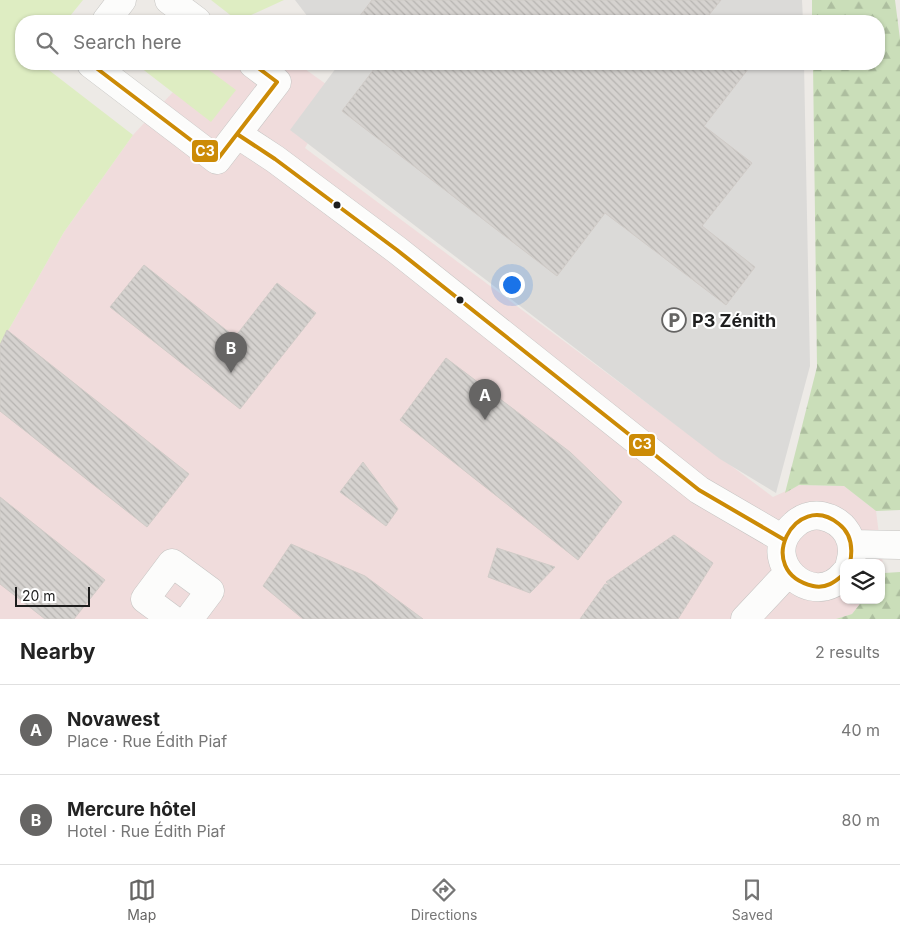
<!DOCTYPE html>
<html lang="en">
<head>
<meta charset="utf-8">
<style>
  :root { --surface:#fff; --page:#f6f6f6; --text:#222; --muted:#767676; --line:#e0e0e0; --accent:#666564 }
  body { margin:0; font-family:Inter,sans-serif; background:var(--page); color:var(--text) }
  .controls { position:absolute; right:15px; bottom:15px; display:grid; overflow:hidden; border-radius:10px; box-shadow:0 1px 4px #0004 }
  .controls button { width:45px; height:45px; display:grid; place-items:center; padding:0; border:0; border-bottom:1px solid var(--line); background:var(--surface); color:var(--text); font:25px sans-serif }
  .scale { position:absolute; left:15px; bottom:12px; width:75px; box-sizing:border-box; padding-left:5px; border:2px solid #1e1e1e; border-top:0; font-size:14px; line-height:18px; white-space:nowrap; color:#1e1e1e; -webkit-text-stroke:4px #fff; paint-order:stroke }
  .you { position:absolute; left:511px; top:284px; width:18px; height:18px; margin:-12px; border:4px solid #fff; border-radius:50%; background:#1a73e8; box-shadow:0 0 0 8px #1a73e833 }
  .badge { display:grid; place-items:center; width:32px; height:32px; border-radius:50%; background:var(--accent); color:#fff; font-size:16px; font-weight:700 }
  .pin { position:absolute; translate:-50% -41px; filter:drop-shadow(0 1px 2px #0008) }
  .pin::after { content:''; position:absolute; top:26px; width:18px; height:15px; background:inherit; clip-path:polygon(0 0,100% 0,50% 100%) }
  .list { margin:0; padding:0; list-style:none }
  h2 { display:flex; justify-content:space-between; align-items:center; height:65px; margin:0; padding:0 20px; font-size:21px }
  h2 small { font-size:16px; font-weight:400; color:var(--muted) }
  .list li { display:grid; grid-template-columns:32px 1fr auto; gap:15px; align-items:center; box-sizing:border-box; height:90px; padding:0 20px; border-top:1px solid var(--line) }
  .list b { display:block; font-size:19px; white-space:nowrap }
  .list p { margin:0; font-size:16px; white-space:nowrap; color:var(--muted) }
  .list em { font-size:16px; font-style:normal; color:var(--muted) }
  .icon { flex:none; width:28px; height:28px; fill:none; stroke:currentColor; stroke-width:2; stroke-linecap:round; stroke-linejoin:round }
  .map { position:relative; flex:none; width:900px; height:619px; overflow:hidden }
  .search { position:absolute; background:var(--surface); box-shadow:0 1px 4px #0004; left:15px; right:15px; top:15px; height:55px; display:flex; align-items:center; gap:12px; box-sizing:border-box; padding:0 18px; border-radius:20px; color:var(--muted); font-size:19px }
  .sheet { height:245px; background:var(--surface) }
  nav { display:flex; justify-content:space-around; align-items:center; box-sizing:border-box; height:70px; border-top:1px solid var(--line); background:var(--surface); font-size:14px; color:var(--muted) }
  nav a { display:grid; justify-items:center; gap:2px }
  nav .on { color:var(--accent) }
  .map>svg:first-child { display:block }
</style>
</head>
<body>
<div class="map">
<svg width="900" height="619" viewBox="0 0 900 619">
  <defs>
    <pattern id="forest-firs" width="22" height="20" patternUnits="userSpaceOnUse" patternTransform="scale(1.25)"><rect width="22" height="20" fill="#cadeb9"/><path d="M5 1l3.5 6h-7zM16 11l3.5 6h-7z" fill="#adbe9f"/></pattern>
    <pattern id="building-back-hatch" width="6" height="6" patternUnits="userSpaceOnUse" patternTransform="scale(1.25)"><rect width="6" height="6" fill="#d5d2cf"/><path d="M-1 5l2 2M0 0l6 6M5-1l2 2" fill="none" stroke="#b6b4b1"/></pattern>
  </defs>
  <rect width="100%" height="100%" fill="#edeae6"/>
  <path fill="#f0dcdc" d="M199 64H298L337 92 305 148 773 497 799 485 844 486 876 511 884 573 881 576V563H844V600H863L852 614 836 619H0V345L64 232 133 135Z"/>
  <path fill="#dbdad8" d="M295 0H802L803 21H311Z
    M339 64H804L810 366 776 493 720 459 290 130Z"/>
  <path fill="#deedc2" d="M0 0H83L66 21H21V64H41L133 135 64 232 0 345Z
    M211 0H284L238 21Z
    M136 64H201L236 90 211 122Z"/>
  <path fill="url(#forest-firs)" d="M812 0H895L900 39V510L876 511 844 486 799 485 785 493 817 367 813 64H879V21H812Z
    M900 572V619H836L852 614 863 600H881V576L884 573Z"/>
  <path fill="url(#building-back-hatch)" stroke="#d0cbc7" d="M372 0H721L704 21H356Z
    M378 64H752L704 126 752 163 702 226 755 267 726 305 605 213 557 276 342 111Z
    M144 265 235 337 277 283 316 313 240 409 110 307Z
    M7 330 189 474 147 527 0 411V345Z
    M446 358 570 452 622 502 578 560 400 420Z
    M363 462 398 509 386 526 340 492Z
    M0 497 105 580 74 619H45L0 584Z
    M674 535 713 563 678 619H580L605 584 610 585 606 582Z
    M291 544 365 576 423 619H303L263 586Z
    M497 548 555 567 530 593 488 577Z"/>
  <g fill="none" stroke-linecap="round" stroke-linejoin="round">
    <g stroke="#c5c4c2" stroke-width="29">
      <path id="minor" d="M169 0 197 21
        M106 21 122 0
        M91 64 217 160 277 82 253 64
        M237 134 275 159 397 250 699 490 783 539
        M852 544 900 545
        M844 574C813 612 756 559 794 525 801 518 812 514 822 516 845 521 857 541 850 563
        M172 619 145 599 172 563 210 591 189 619
        M745 619 788 573"/>
    </g>
    <use href="#minor" stroke="#fcfcfb" stroke-width="28"/>
    <g stroke="#fff" stroke-width="8">
      <path id="bus-1" d="M91 64 217 160 277 82 253 64
        M237 134 275 159 397 250 699 490 783 539
        M844 574C835 582 826 589 813 586 752 572 795 488 839 524 852 534 853 548 850 563"/>
    </g>
    <use href="#bus-1" stroke="#cc8b06" stroke-width="4"/>
  </g>
  <defs>
    <g id="parking-ring" transform="scale(1.25)"><circle r="9.5" fill="#fff" stroke="#666564" stroke-width="1.5"/><path d="M-3.5-5.5H1a3.5 3.5 0 0 1 0 7H-1V5.5H-3.5ZM-1-3.4V-.6H.8a1.4 1.4 0 0 0 0-2.8Z" fill="#666564"/></g>
  </defs>
  <g fill-rule="evenodd">
    <use href="#parking-ring" x="674" y="320"/>
  </g>
  <g fill="#1e1e1e" stroke="#fff" stroke-width="2">
    <circle cx="337" cy="205" r="4.5"/>
    <circle cx="460" cy="300" r="4.5"/>
  </g>
  <g text-anchor="middle" dominant-baseline="central" stroke-width="4" stroke-linejoin="round" paint-order="stroke">
    <g font-size="18" font-weight="bold" fill="#1e1e1e" stroke="#fff" text-anchor="start">
      <text x="692" y="320">P3 Zénith</text>
    </g>
  </g>
  <g stroke="#fff" stroke-width="2">
    <rect x="191" y="139" width="28" height="24" rx="5" fill="#cc8b06"/>
    <rect x="628" y="433" width="28" height="24" rx="5" fill="#cc8b06"/>
  </g>
  <g font-size="14" text-anchor="middle" font-weight="bold" fill="#fff">
    <text x="205" y="156">C3</text>
    <text x="642" y="449">C3</text>
  </g>
</svg>
<div class="controls">
<button><svg class="icon" aria-label="layers" viewBox="0 0 24 24"><path d="M12 4l9 5-9 5-9-5zM3 14l9 5 9-5"/></svg></button>
</div>
<div class="scale">20 m</div>
<div class="you"></div>
<div class="pin badge" style="left:485px;top:420px">A</div>
<div class="pin badge" style="left:231px;top:373px">B</div>
<div class="search"><svg class="icon" aria-label="search" viewBox="0 0 24 24"><circle cx="10" cy="10" r="6"/><path d="M15 15l6 6"/></svg>Search here</div>
</div>
<section class="sheet">
<h2>Nearby<small>2 results</small></h2>
<ul class="list">
<li><span class="badge">A</span><div><b>Novawest</b><p>Place · Rue Édith Piaf</p></div><em>40 m</em></li>
<li><span class="badge">B</span><div><b>Mercure hôtel</b><p>Hotel · Rue Édith Piaf</p></div><em>80 m</em></li>
</ul>
</section>
<nav>
<a class="on"><svg class="icon" aria-label="map" viewBox="0 0 24 24"><path d="M3 6l6-2 6 2 6-2v14l-6 2-6-2-6 2zM9 4v14M15 6v14"/></svg>Map</a>
<a><svg class="icon" aria-label="directions" viewBox="0 0 24 24"><path d="M12 3l9 9-9 9-9-9zM9 14v-3h6M13 9l2 2-2 2"/></svg>Directions</a>
<a><svg class="icon" aria-label="saved" viewBox="0 0 24 24"><path d="M7 4h10v16l-5-4-5 4z"/></svg>Saved</a>
</nav>
</body>
</html>
